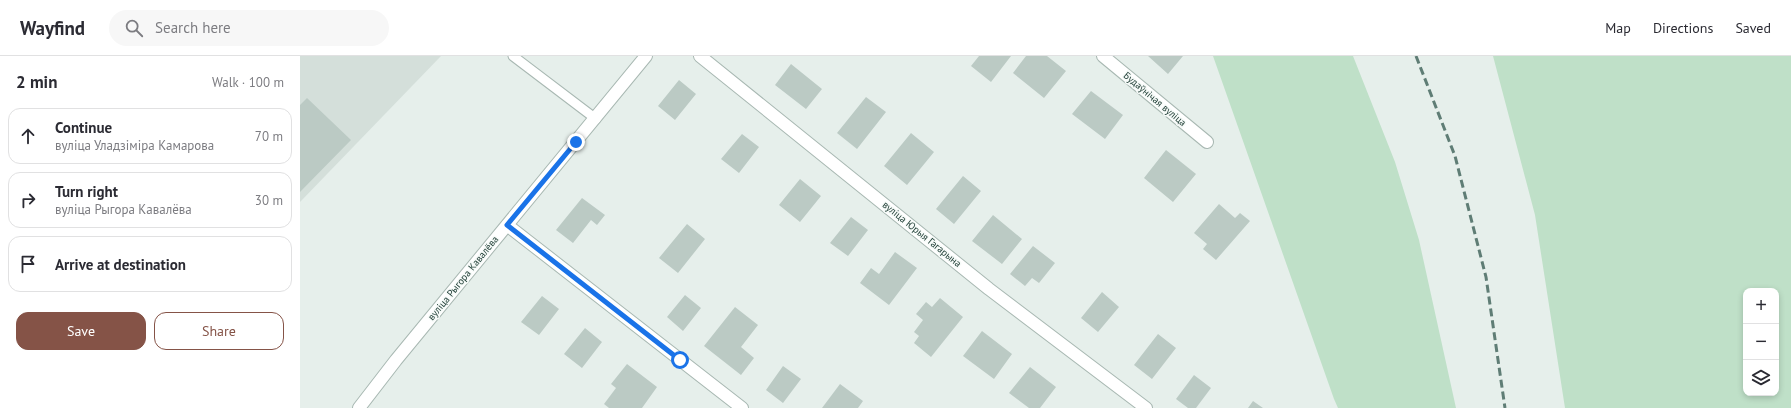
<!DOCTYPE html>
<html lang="en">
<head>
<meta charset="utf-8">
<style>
  :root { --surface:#fff; --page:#f7f7f7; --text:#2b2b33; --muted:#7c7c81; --line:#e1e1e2; --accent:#855347 }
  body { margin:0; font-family:"PT Sans",sans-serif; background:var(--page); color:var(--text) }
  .controls { position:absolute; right:12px; bottom:12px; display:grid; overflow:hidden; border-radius:8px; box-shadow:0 2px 6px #0003 }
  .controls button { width:36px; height:36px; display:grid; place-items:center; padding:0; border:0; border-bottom:1px solid var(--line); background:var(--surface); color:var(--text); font:20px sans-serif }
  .stop { position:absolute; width:12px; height:12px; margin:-9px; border:3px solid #1a73e8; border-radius:50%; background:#fff }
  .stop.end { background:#1a73e8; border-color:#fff; box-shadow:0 1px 4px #0008 }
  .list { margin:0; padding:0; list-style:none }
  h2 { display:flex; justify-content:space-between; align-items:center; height:52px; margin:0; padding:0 16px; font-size:17px }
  h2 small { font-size:13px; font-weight:400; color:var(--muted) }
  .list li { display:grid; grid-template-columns:26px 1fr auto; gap:12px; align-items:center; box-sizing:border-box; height:56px; margin:0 8px 8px; padding:0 8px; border:1px solid var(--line); border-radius:12px }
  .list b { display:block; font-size:15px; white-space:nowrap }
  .list p { margin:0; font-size:13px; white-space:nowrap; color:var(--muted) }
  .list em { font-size:13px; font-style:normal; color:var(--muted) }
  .actions { display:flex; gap:8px; padding:12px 16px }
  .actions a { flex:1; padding:9px 0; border:1px solid var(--accent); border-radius:12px; text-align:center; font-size:14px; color:var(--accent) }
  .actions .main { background:var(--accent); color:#fff }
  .icon { flex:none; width:22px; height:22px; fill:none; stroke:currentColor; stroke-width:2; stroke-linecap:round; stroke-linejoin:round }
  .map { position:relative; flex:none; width:1491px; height:352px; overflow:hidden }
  header { display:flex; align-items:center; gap:24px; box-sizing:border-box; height:56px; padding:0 20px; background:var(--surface); border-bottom:1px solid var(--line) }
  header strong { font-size:19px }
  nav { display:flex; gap:22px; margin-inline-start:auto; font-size:14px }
  .search { width:280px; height:36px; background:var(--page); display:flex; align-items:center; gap:10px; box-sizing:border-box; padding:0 14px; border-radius:22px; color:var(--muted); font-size:15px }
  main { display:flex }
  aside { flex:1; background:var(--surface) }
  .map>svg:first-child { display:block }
</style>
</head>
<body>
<header>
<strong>Wayfind</strong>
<div class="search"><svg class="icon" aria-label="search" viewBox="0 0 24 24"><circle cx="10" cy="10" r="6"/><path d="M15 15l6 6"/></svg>Search here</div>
<nav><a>Map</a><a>Directions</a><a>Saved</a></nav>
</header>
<main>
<aside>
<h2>2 min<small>Walk · 100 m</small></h2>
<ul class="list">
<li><svg class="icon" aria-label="ahead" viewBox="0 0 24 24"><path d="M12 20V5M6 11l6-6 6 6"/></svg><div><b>Continue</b><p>вуліца Уладзіміра Камарова</p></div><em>70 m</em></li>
<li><svg class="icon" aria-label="right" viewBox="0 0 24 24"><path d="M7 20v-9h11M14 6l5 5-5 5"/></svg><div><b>Turn right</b><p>вуліца Рыгора Кавалёва</p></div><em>30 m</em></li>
<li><svg class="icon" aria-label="arrive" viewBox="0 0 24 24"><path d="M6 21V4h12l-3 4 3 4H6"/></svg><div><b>Arrive at destination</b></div></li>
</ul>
<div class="actions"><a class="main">Save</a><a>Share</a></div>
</aside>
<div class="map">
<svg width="1491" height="352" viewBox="0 0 1491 352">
  <rect width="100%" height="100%" fill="#e6efeb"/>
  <path fill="#d4dfda" d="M0 0H141L0 146Z"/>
  <path fill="#bfe0c8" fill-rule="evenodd" d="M913 0H1053L1095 106 1119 184 1156 352H1038L1034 343Z
    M1193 0H1491V352H1265L1235 159ZM1446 235H1476V337H1446Z"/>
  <path fill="#bbcac4" d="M679 0H711L691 26 671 10Z
    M726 0H747L766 15 744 42 713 17Z
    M848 0H883L868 18Z
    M491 8 522 33 506 53 475 29Z
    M379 24 396 38 375 64 358 50Z
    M791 35 823 59 805 83 772 58Z
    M566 41 586 56 557 93 537 77Z
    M7 42 51 84 0 136V49Z
    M611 77 634 96 607 129 584 110Z
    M442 78 459 91 439 117 421 103Z
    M866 94 896 118 873 146 844 122Z
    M663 120 681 135 654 168 636 153Z
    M500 123 521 140 500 166 479 149Z
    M282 142 305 159 297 169 291 164 273 187 256 174Z
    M919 148 935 162 940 157 950 165 916 204 903 193 907 188 894 177Z
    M693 159 722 183 702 208 672 185Z
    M551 161 568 174 548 200 530 187Z
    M387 168 405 183 378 217 359 202Z
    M733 190 755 207 739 227 732 222 725 230 710 218Z
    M595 196 617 212 589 249 560 227 571 212 579 218Z
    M802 236 819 251 798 276 781 262Z
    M385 239 401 252 383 275 367 261Z
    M242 240 259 253 239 279 221 266Z
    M640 242 663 261 631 301 614 287 619 280 614 276 623 264 616 258 626 246 632 251Z
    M435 251 458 269 441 291 454 302 441 319 404 290Z
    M285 272 302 286 282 312 264 298Z
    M682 275 712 298 694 323 663 300Z
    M858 278 876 292 852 323 834 309Z
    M327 308 357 331 342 352H309L304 348 316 332 311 328Z
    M483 310 501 323 483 347 466 334Z
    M730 311 756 331 740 352H729L709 337Z
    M894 319 911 332 896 352H888L876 343Z
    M540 328 563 345 558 352H522Z
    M953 345 963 352H948Z"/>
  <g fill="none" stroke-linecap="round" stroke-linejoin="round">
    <g stroke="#a8b8b2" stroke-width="11">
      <path id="lane" d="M213 0 296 63"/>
    </g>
    <g stroke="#a8b8b2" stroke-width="14">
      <path id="street" d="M400 0 689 233 846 352
        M803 0 907 86
        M207 169 442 352
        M59 352 96 304 346 0"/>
    </g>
    <use href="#lane" stroke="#fff" stroke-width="9"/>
    <use href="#street" stroke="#fff" stroke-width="12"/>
    <path stroke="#5f7d75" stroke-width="3" stroke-dasharray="8 4" stroke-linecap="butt" d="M1116 0 1155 100 1186 221 1205 352"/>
  </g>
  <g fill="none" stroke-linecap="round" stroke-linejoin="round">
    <path stroke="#1a73e8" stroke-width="5" d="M276 86 207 169 380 304"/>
  </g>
  <g text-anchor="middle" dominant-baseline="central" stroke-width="3" stroke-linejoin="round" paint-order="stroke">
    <g font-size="10" fill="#24423a" stroke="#f7fbf9">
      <text transform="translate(855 43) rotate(40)">Будаўнічая вуліца</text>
      <text transform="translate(622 178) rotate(39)">вуліца Юрыя Гагарына</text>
      <text transform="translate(163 222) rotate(-51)">вуліца Рыгора Кавалёва</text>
    </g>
  </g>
</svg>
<div class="controls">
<button>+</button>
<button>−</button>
<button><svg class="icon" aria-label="layers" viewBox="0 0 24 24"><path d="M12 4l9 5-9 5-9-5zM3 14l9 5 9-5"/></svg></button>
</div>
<div class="stop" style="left:380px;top:304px"></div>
<div class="stop end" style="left:276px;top:86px"></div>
</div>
</main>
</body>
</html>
